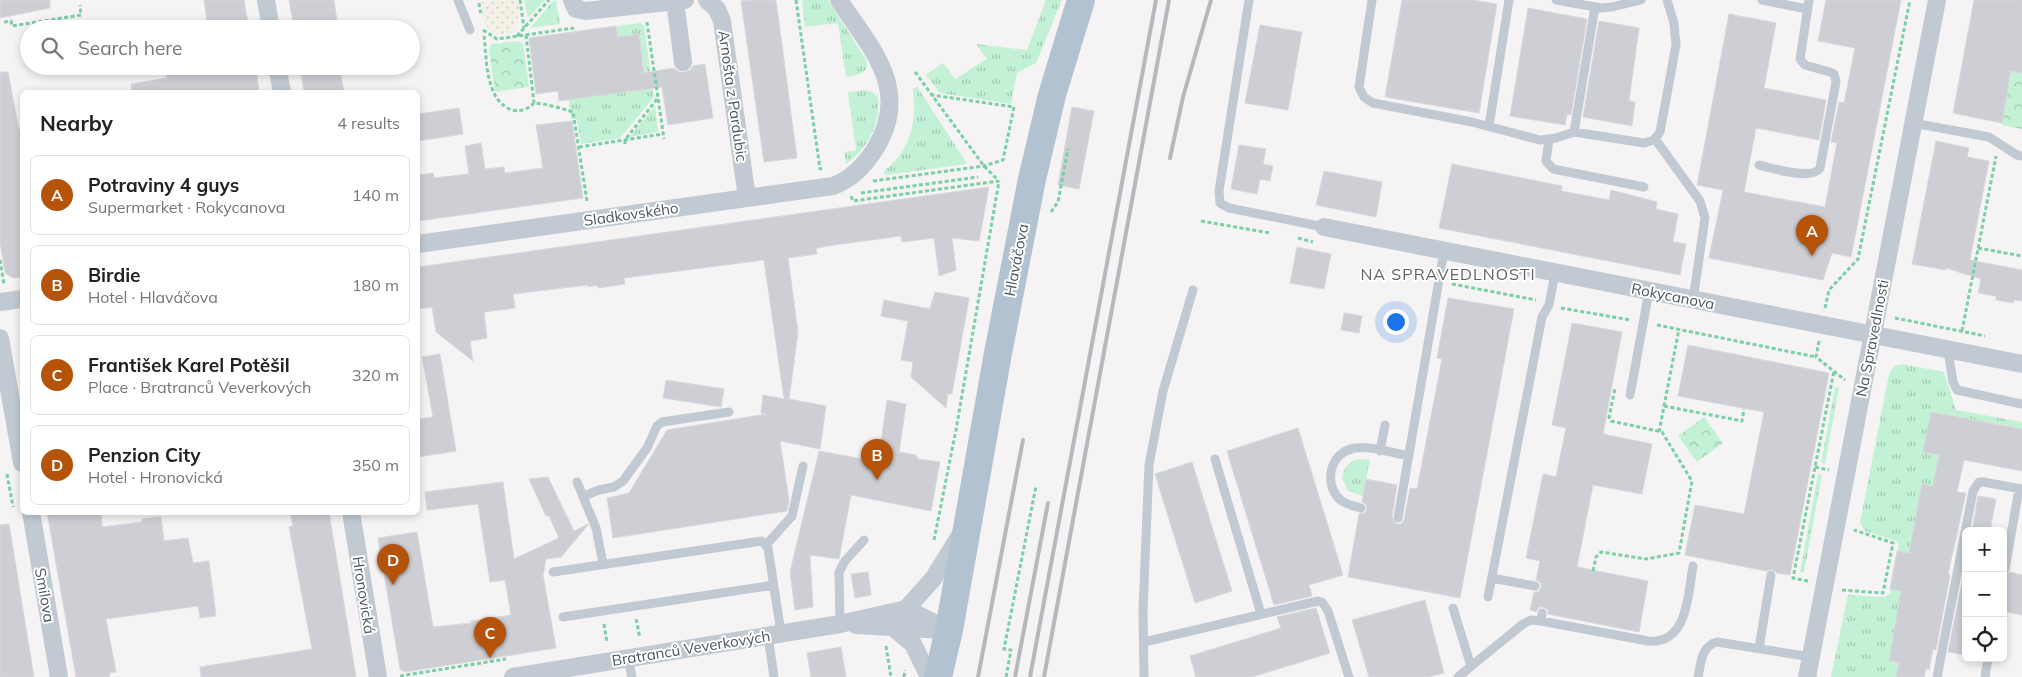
<!DOCTYPE html>
<html lang="en">
<head>
<meta charset="utf-8">
<style>
  :root { --surface:#fff; --page:#f2f2f2; --text:#222; --muted:#767676; --line:#e0e0e0; --accent:#b45309 }
  body { margin:0; font-family:Mulish,sans-serif; background:var(--page); color:var(--text) }
  .controls { position:absolute; right:15px; bottom:15px; display:grid; overflow:hidden; border-radius:8px; box-shadow:0 2px 8px #0003 }
  .controls button { width:45px; height:45px; display:grid; place-items:center; padding:0; border:0; border-bottom:1px solid var(--line); background:var(--surface); color:var(--text); font:25px sans-serif }
  .you { position:absolute; left:1395px; top:321px; width:18px; height:18px; margin:-12px; border:4px solid #fff; border-radius:50%; background:#1a73e8; box-shadow:0 0 0 8px #1a73e833 }
  .badge { display:grid; place-items:center; width:32px; height:32px; border-radius:50%; background:var(--accent); color:#fff; font-size:16px; font-weight:700 }
  .pin { position:absolute; translate:-50% -41px; filter:drop-shadow(0 1px 2px #0008) }
  .pin::after { content:''; position:absolute; top:26px; width:18px; height:15px; background:inherit; clip-path:polygon(0 0,100% 0,50% 100%) }
  .list { margin:0; padding:0; list-style:none }
  h2 { display:flex; justify-content:space-between; align-items:center; height:65px; margin:0; padding:0 20px; font-size:21px }
  h2 small { font-size:16px; font-weight:400; color:var(--muted) }
  .list li { display:grid; grid-template-columns:32px 1fr auto; gap:15px; align-items:center; box-sizing:border-box; height:80px; margin:0 10px 10px; padding:0 10px; border:1px solid var(--line); border-radius:8px }
  .list b { display:block; font-size:19px; white-space:nowrap }
  .list p { margin:0; font-size:16px; white-space:nowrap; color:var(--muted) }
  .list em { font-size:16px; font-style:normal; color:var(--muted) }
  .icon { flex:none; width:28px; height:28px; fill:none; stroke:currentColor; stroke-width:2; stroke-linecap:round; stroke-linejoin:round }
  .map { position:relative; flex:none; width:2022px; height:677px; overflow:hidden }
  .search { position:absolute; background:var(--surface); box-shadow:0 2px 8px #0003; left:20px; top:20px; width:400px; height:55px; display:flex; align-items:center; gap:12px; box-sizing:border-box; padding:0 18px; border-radius:28px; color:var(--muted); font-size:19px }
  .panel { position:absolute; background:var(--surface); box-shadow:0 2px 8px #0003; left:20px; top:90px; width:400px; height:425px; border-radius:8px }
  .map>svg:first-child { display:block }
</style>
</head>
<body>
<div class="map">
<svg width="2022" height="677" viewBox="0 0 2022 677">
  <defs>
    <pattern id="grass-tufts" width="24" height="20" patternUnits="userSpaceOnUse" patternTransform="scale(1.25)"><rect width="24" height="20" fill="#c3f1d5"/><path d="M3 7l-1-3M5 7V3M7 7l1-3M15 17l-1-3M17 17v-4M19 17l1-3" fill="none" stroke="#a0c6b0"/></pattern>
    <pattern id="forest-crowns" width="20" height="18" patternUnits="userSpaceOnUse" patternTransform="scale(1.25)"><rect width="20" height="18" fill="#c3f1d5"/><path d="M2 6a3 3 0 1 1 6 0M12 15a3 3 0 1 1 6 0" fill="none" stroke="#a0c6b0"/></pattern>
    <pattern id="sand-dots" width="8" height="8" patternUnits="userSpaceOnUse" patternTransform="scale(1.25)"><rect width="8" height="8" fill="#f5f0e5"/><path d="M2 2h.1M6 6h.1" fill="none" stroke="#d4d0c7" stroke-width="1.8" stroke-linecap="round"/></pattern>
  </defs>
  <rect width="100%" height="100%" fill="#f5f3f3"/>
  <path fill="url(#grass-tufts)" d="M524 0H545L528 18Z
    M556 0 560 24 530 28 553 1Z
    M802 0H828L866 60C870 74 857 75 846 77L838 23 805 27Z
    M1046 0H1062L1036 63 1017 73 1011 104 940 93 926 75 943 63 955 79 987 59 976 44 1027 50Z
    M641 23 644 26 654 97 620 138 581 144 577 119H571L569 100 647 89 639 34 618 37 616 26Z
    M917 86 967 164 886 175 884 174V171C911 151 917 120 913 89Z
    M866 90 874 93 878 98C881 124 866 150 846 164L844 152 856 150 848 92Z
    M655 105 658 132 630 137Z
    M1902 364 1944 372 1956 410 2022 422V429L1931 412 1923 451 1939 455 1933 486 1922 484 1909 553 1897 551 1899 545 1896 541 1865 531 1860 523 1889 374 1894 366Z
    M1835 387 1839 388 1825 464 1821 463Z
    M1359 459 1370 460 1363 496 1348 491 1342 478C1344 467 1348 461 1359 459Z
    M1818 474 1822 475 1804 573 1800 572Z
    M1890 589 1901 591 1889 661 1899 663 1896 677H1831L1848 595 1885 597 1890 594Z"/>
  <path fill="url(#forest-crowns)" d="M518 41 523 44 529 87 495 92 489 49 492 44Z
    M2012 71 2022 73V129L2001 125Z
    M1704 417 1723 443 1697 462 1678 436Z"/>
  <path fill="url(#sand-dots)" d="M518 0C519 12 521 36 502 35 497 35 491 32 488 28 482 22 483 9 482 1Z"/>
  <path fill="#cdcfd5" stroke="#d7d9de" d="M0 0H50V8L0 18Z
    M204 0H244L249 29H208Z
    M289 0H334L338 29H294Z
    M750 0H776L797 158 764 162 741 1Z
    M1402 0H1473L1497 4 1479 113 1385 97Z
    M1826 0H1901L1851 257 1832 253 1823 280 1709 258 1723 190 1697 185 1729 14 1776 23 1764 88 1826 100 1819 140 1756 128 1744 192 1825 207 1837 143 1831 142 1839 102 1844 103 1855 48 1818 41Z
    M1974 0H2022V73L2011 71 2002 123 1953 113Z
    M1528 8 1587 19 1571 115 1567 114 1565 125 1510 116Z
    M1599 21 1639 28 1629 101 1635 102 1632 126 1583 117Z
    M1260 25 1302 32 1288 110 1245 103Z
    M616 26 618 37 639 34 644 73 674 68 679 72H685L690 70 693 66 705 64 713 118 668 125 662 87 559 101 558 91 536 94 529 38Z
    M165 66H256L259 92H132L131 84 167 78Z
    M300 66H339L344 92H304Z
    M0 72H8L19 130 22 129V277L13 278 5 273 0 242Z
    M1072 107 1094 111 1079 189 1058 185Z
    M459 108 463 134 418 141V114Z
    M572 121 583 198 418 221V175L433 173 434 178 469 174 465 146 481 143 485 169 504 167 505 173 543 168 536 125Z
    M1936 141 1969 148 1967 157 1989 161 1970 260 2022 270V301L2014 300V303L1996 300V296L1978 293 1981 279 1946 268V270L1912 264Z
    M1239 145 1266 149 1263 164 1273 166 1270 181 1260 179 1257 194 1231 189Z
    M1452 164 1562 186 1561 191 1609 200 1611 190 1657 202 1656 209 1678 214 1673 242 1686 244 1680 275 1439 228Z
    M1324 171 1382 182 1376 217 1316 205Z
    M989 187 979 241 952 238 956 270 939 276 934 238 902 242 901 236 834 245 816 248 817 254 788 258 798 332 789 399 826 406 820 449 780 441 789 500 787 511 613 538 607 498 629 493 667 430 767 414 761 413 763 395 784 399 764 260 624 278 625 284 598 288 597 285 588 287V285L513 294 515 308 484 312 487 338 470 341 473 361 436 332 432 307 418 309V267Z
    M1297 247 1331 254 1324 289 1290 283Z
    M935 292 969 298 952 394H948L946 408 911 377 913 362 901 360 908 321 881 316 884 300 930 309Z
    M1448 298 1514 309 1460 598 1348 577 1359 514 1365 513 1367 509 1366 504 1362 502 1366 479 1397 485 1392 517 1396 524H1401L1404 520 1410 488 1417 489 1442 359 1437 358Z
    M1344 313 1362 316 1359 333 1341 330Z
    M1572 323 1622 332 1603 434 1652 444 1642 494 1593 485 1577 567 1648 581 1639 632 1548 614V610L1543 607H1539L1536 612 1530 610 1534 592H1538L1541 588V583L1536 580 1540 561 1526 558 1543 474 1556 477 1566 428 1552 425Z
    M1688 345 1829 373 1790 575 1777 573 1772 569 1766 571 1685 555 1695 505 1744 514 1764 412 1678 396Z
    M440 354 456 451 418 457V419L433 417 422 357Z
    M666 380 724 389 721 407 663 398Z
    M887 400 906 404 899 452 916 455 918 459 940 462 931 511 851 495 839 559 810 555 813 607 795 610 790 572 819 451 878 462Z
    M1931 412 2022 429V471L1964 460 1957 492 1966 493 1948 574 1950 575 1936 650 1933 649 1929 670 1926 669 1924 677H1896L1899 663 1889 661 1901 591 1890 589 1897 551 1909 553 1922 484 1933 486 1939 455 1923 452Z
    M1298 428 1343 575 1309 585 1312 596 1274 605 1227 451Z
    M1192 462 1232 591 1195 603 1155 474Z
    M548 477 574 531 588 524V525L561 557 546 559 543 575 556 648 405 672 400 669 378 538 417 532 433 627 471 623V621L511 615 505 580 490 582 478 504 427 510 425 492 503 482 514 559 559 538 549 516H546L529 479Z
    M1978 496 1996 499 1990 531H1972Z
    M47 512H101L102 527 142 522V519L161 517 164 541 188 538 193 563 209 561 216 616 200 618 198 606 106 619 116 672 109 673 110 677H76Z
    M290 512H329L356 677H201L200 667 312 649 289 527 293 526Z
    M9 524 17 573 34 677H0V525Z
    M868 572 871 595 855 598 851 574Z
    M2010 572 2022 575V615L2003 611V575Z
    M1963 577H1966V655L1948 652Z
    M1425 600 1444 673 1428 677H1369L1352 620Z
    M1316 608 1330 653 1252 677H1196L1190 656 1281 628 1277 617Z
    M841 647 846 677H811L807 653Z"/>
  <g fill="none" stroke-linecap="round" stroke-linejoin="round">
    <path stroke="#7ad0a6" stroke-width="3" stroke-dasharray="4 2.5" stroke-linecap="butt" d="M520 0 524 28
      M796 0 820 169 822 168
      M479 3 481 15
      M4 22 11 21 12 26 81 15 80 5
      M647 22 664 139
      M483 30 497 39 574 28
      M526 35 534 103
      M484 36C487 59 485 101 512 110 521 112 528 109 534 103 542 103 565 109 573 112L587 201
      M517 36 549 0
      M915 72 984 166 998 180
      M625 144V140L657 99
      M579 147 663 134
      M873 181 984 166 1003 160 1014 107 932 95
      M861 193 978 177
      M851 196 853 201 999 181
      M1051 212 1058 202 1068 149
      M1201 221 1270 233
      M1298 238 1313 242
      M1978 248 2022 256
      M0 260 4 284
      M1452 284 1536 300
      M1561 308 1631 320
      M1825 308 1829 290 1858 259 1910 0
      M1895 318 1985 336
      M1657 325 1816 357
      M1962 331 1996 156
      M1819 341 1816 357 1845 380
      M1664 406 1742 421 1744 409
      M1659 432 1679 329
      M1815 467 1829 470
      M7 474 13 507
      M934 540 956 430 999 181
      M1593 571 1596 557 1601 552 1646 559 1679 553 1692 481 1662 432 1611 421 1609 417 1615 389
      M1808 581 1793 578 1834 371
      M1842 590 1883 593 1893 543 1854 530
      M636 619 640 638
      M604 624 607 643
      M886 646 891 677
      M400 676 506 659
      M904 677 905 670
      M1006 677 1011 650 1004 649 1036 486"/>
    <path stroke="#c1cad2" stroke-width="9" d="M458 0 470 30
      M1249 0 1219 191 1220 203 1229 208 1324 227
      M1372 0 1359 87 1364 97 1373 103 1472 122 1540 140 1556 138 1574 132 1644 143 1654 140 1660 132 1676 45 1674 23 1667 0
      M1556 0 1601 8 1612 7 1641 0
      M1762 0 1807 9
      M1913 123 1989 137 2017 155 2022 156
      M1489 126 1509 0
      M1574 132 1595 7
      M1655 139 1700 201 1705 218 1693 300
      M1549 140 1546 161 1553 169 1644 187
      M1759 165C1772 168 1812 181 1820 168L1836 82 1834 74 1830 72 1805 65 1800 59 1809 0
      M1948 350 1953 382 1957 390 2022 404
      M1630 395 1649 291
      M1380 451 1385 425
      M1215 459 1261 614
      M577 482 596 528 603 564
      M584 496 599 490 614 487 623 481 647 448 657 426 662 422 729 412
      M1361 508C1354 506 1348 505 1342 501 1325 489 1327 459 1348 450 1365 443 1391 453 1409 456
      M1398 518 1444 251
      M767 544 792 516 803 466
      M2005 569 2019 489
      M553 572 762 541 768 548 781 633
      M1492 578 1535 586
      M1488 597 1542 317 1549 305 1555 273
      M1453 608 1471 666
      M1542 613 1541 621 1648 641C1688 645 1688 594 1693 566
      M563 617 774 585
      M840 624 839 572 845 561 864 540
      M768 636 774 677
      M1144 642 1318 601 1322 602 1328 611 1349 677
      M1759 648 1771 575
      M628 658 632 677
      M1144 677 1143 611 1149 465 1163 391 1193 290
      M1458 677 1523 624 1531 620 1541 621
      M1698 677C1701 663 1701 646 1717 642L1811 657
      M1937 677 1973 491 1979 482H1983L2022 489
      M1985 677 1988 658"/>
    <path stroke="#c1cad2" stroke-width="18" d="M266 0 271 29
      M572 0 576 9 586 11 685 0
      M707 0 717 9 722 21 747 198
      M675 1 683 62
      M277 66 282 92
      M1324 227 2022 364
      M418 244 833 186C852 179 865 165 875 149 912 89 871 49 839 0
      M0 302 22 299
      M0 338 22 463
      M31 512 59 677
      M351 512 378 677
      M906 609 933 579 961 534
      M856 625 945 630
      M895 629 913 644 929 677
      M513 677 840 624 906 609 949 630
      M1807 677 1937 0"/>
    <path stroke="#b3c2d1" stroke-width="28" d="M938 677 949 630 998 353 1032 179 1052 95 1081 0"/>
    <path stroke="#b5b8bd" stroke-width="4" d="M1170 158 1183 97 1211 0
      M978 677 1023 440
      M1015 677 1048 503
      M1030 677 1156 0
      M1044 677 1169 0"/>
  </g>
  <g text-anchor="middle" dominant-baseline="central" stroke-width="4" stroke-linejoin="round" paint-order="stroke">
    <g font-size="15" fill="#4a5661" stroke="#fff">
      <text transform="translate(733 96) rotate(82)">Arnošta z Pardubic</text>
      <text transform="translate(631 214) rotate(-8)">Sladkovského</text>
      <text transform="translate(1016 260) rotate(-79)">Hlaváčova</text>
      <text transform="translate(1673 296) rotate(11)">Rokycanova</text>
      <text transform="translate(1872 338) rotate(-79)">Na Spravedlnosti</text>
      <text transform="translate(45 595) rotate(80)">Smilova</text>
      <text transform="translate(364 595) rotate(81)">Hronovická</text>
      <text transform="translate(691 648) rotate(-9)">Bratranců Veverkových</text>
    </g>
    <g font-size="16" letter-spacing="1" fill="#5f6368" stroke="#fff">
      <text x="1448" y="274">NA SPRAVEDLNOSTI</text>
    </g>
  </g>
</svg>
<div class="controls">
<button>+</button>
<button>−</button>
<button><svg class="icon" aria-label="locate" viewBox="0 0 24 24"><circle cx="12" cy="12" r="6"/><path d="M12 2v4M12 18v4M2 12h4M18 12h4"/></svg></button>
</div>
<div class="you"></div>
<div class="pin badge" style="left:1812px;top:256px">A</div>
<div class="pin badge" style="left:877px;top:480px">B</div>
<div class="pin badge" style="left:490px;top:658px">C</div>
<div class="pin badge" style="left:393px;top:585px">D</div>
<div class="search"><svg class="icon" aria-label="search" viewBox="0 0 24 24"><circle cx="10" cy="10" r="6"/><path d="M15 15l6 6"/></svg>Search here</div>
<section class="panel">
<h2>Nearby<small>4 results</small></h2>
<ul class="list">
<li><span class="badge">A</span><div><b>Potraviny 4 guys</b><p>Supermarket · Rokycanova</p></div><em>140 m</em></li>
<li><span class="badge">B</span><div><b>Birdie</b><p>Hotel · Hlaváčova</p></div><em>180 m</em></li>
<li><span class="badge">C</span><div><b>František Karel Potěšil</b><p>Place · Bratranců Veverkových</p></div><em>320 m</em></li>
<li><span class="badge">D</span><div><b>Penzion City</b><p>Hotel · Hronovická</p></div><em>350 m</em></li>
</ul>
</section>
</div>
</body>
</html>
